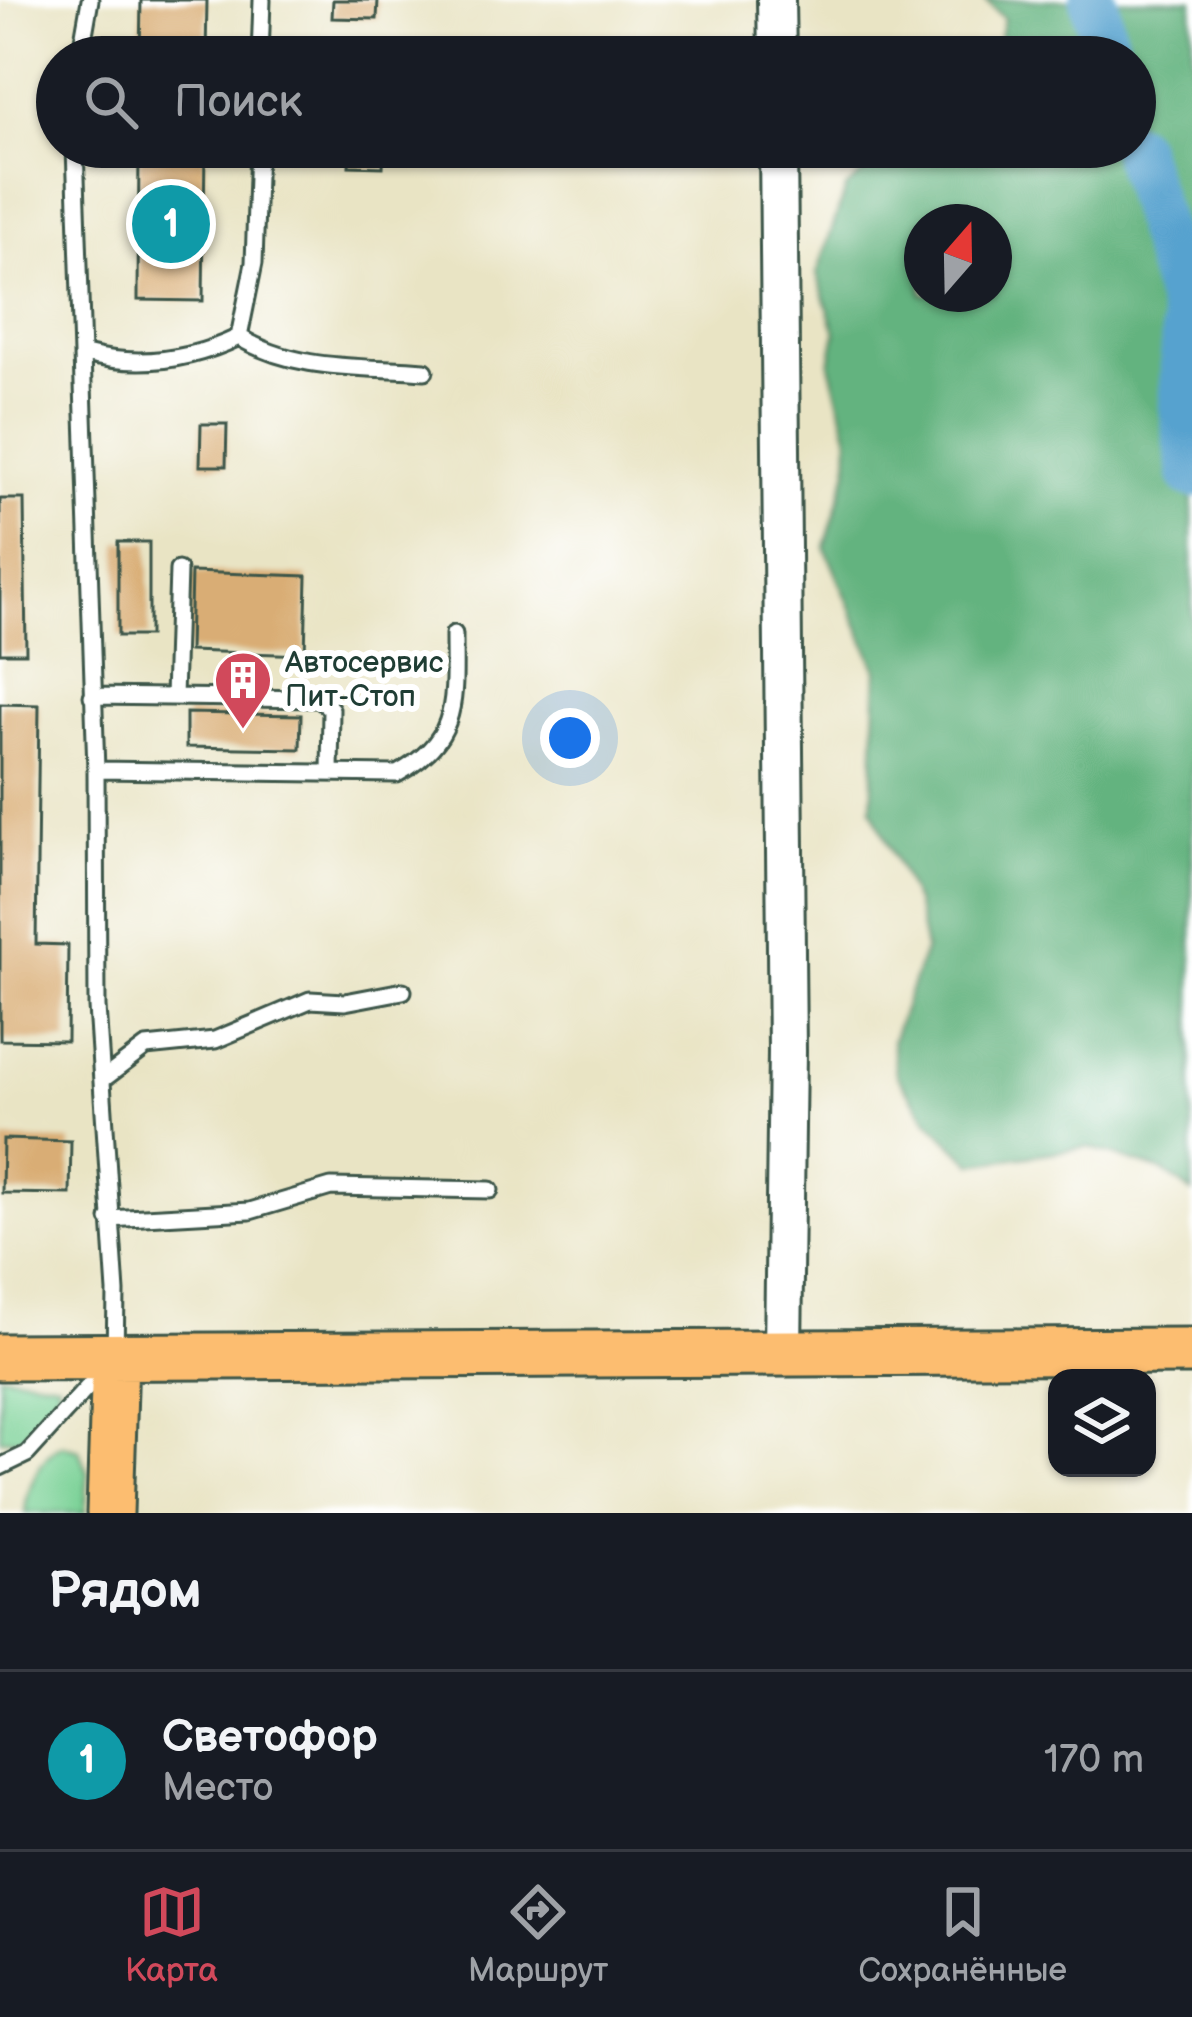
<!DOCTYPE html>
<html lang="ru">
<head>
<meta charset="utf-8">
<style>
  :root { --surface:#171b24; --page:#20242c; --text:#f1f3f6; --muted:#9ea1a6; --line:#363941; --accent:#d1495b }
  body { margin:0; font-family:"Balsamiq Sans",sans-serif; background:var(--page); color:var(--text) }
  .controls { position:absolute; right:36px; bottom:36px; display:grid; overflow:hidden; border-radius:24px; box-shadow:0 3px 9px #0004 }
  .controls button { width:108px; height:108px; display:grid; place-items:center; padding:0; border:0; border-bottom:3px solid var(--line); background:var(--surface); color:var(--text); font:60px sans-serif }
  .compass { position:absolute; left:904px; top:204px; width:108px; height:108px; border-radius:50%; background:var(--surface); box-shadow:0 3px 9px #0004; rotate:20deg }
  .you { position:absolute; left:570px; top:738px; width:42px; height:42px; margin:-30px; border:9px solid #fff; border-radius:50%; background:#1a73e8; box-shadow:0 0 0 18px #1a73e833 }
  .badge { display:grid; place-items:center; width:78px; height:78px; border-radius:50%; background:var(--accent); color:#fff; font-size:39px; font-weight:700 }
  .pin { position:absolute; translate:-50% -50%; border:6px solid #fff; box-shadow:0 3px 12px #0006 }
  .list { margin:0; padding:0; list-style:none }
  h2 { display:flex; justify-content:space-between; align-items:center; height:156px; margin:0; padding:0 48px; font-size:51px }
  h2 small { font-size:39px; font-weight:400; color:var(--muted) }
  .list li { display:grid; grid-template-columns:78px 1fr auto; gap:36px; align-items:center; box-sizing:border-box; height:180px; padding:0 48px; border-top:3px solid var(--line) }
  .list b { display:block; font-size:45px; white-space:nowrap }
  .list p { margin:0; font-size:39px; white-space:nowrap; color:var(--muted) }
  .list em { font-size:39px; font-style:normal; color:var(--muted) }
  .icon { flex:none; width:66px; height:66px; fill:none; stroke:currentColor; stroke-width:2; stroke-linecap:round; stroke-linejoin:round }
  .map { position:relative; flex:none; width:1192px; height:1513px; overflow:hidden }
  .search { position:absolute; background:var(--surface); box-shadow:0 3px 9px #0004; left:36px; right:36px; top:36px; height:132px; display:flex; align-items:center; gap:30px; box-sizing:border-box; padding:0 42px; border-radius:66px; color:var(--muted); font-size:45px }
  .sheet { height:336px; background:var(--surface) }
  nav { display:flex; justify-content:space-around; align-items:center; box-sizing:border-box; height:168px; border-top:3px solid var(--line); background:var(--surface); font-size:33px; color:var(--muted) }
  nav a { display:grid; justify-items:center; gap:6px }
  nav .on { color:var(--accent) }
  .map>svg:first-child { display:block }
</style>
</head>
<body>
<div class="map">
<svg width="1192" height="1513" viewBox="0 0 1192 1513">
  <rect width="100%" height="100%" fill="#fff"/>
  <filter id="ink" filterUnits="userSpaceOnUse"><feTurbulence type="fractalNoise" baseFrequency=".00833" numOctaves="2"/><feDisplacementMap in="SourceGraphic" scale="24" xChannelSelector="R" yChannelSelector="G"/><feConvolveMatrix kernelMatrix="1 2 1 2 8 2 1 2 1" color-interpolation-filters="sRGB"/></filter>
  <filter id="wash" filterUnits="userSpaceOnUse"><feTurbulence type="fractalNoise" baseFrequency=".004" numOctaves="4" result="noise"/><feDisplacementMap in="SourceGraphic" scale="48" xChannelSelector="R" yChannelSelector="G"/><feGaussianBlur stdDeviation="2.7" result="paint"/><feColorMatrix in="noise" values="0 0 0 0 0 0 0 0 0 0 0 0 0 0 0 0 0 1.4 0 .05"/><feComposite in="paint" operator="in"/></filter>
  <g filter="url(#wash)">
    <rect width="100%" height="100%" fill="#e9e4c4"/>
    <path fill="#7ad196" stroke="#4c8765" stroke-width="3" d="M0 1374 58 1382 56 1402 21 1439H0Z
      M62 1445 79 1450 88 1473 85 1513H25C27 1488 39 1457 62 1445Z"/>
    <path fill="#63b37f" stroke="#41785a" stroke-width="3" fill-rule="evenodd" d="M985 0H1192V1193L1165 1172 1089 1147 973 1164 929 1121 896 1074 892 1041 925 949 915 902 872 809 877 670 825 547 848 470 849 438 830 364 836 332 817 274 846 188 893 147H1135V57H995L1004 19ZM922 222H994V294H922Z"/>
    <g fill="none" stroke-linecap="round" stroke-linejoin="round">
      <path stroke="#57a2cf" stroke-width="48" d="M1094 0 1108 57
        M1134 147 1185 316 1183 406 1192 474"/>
    </g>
    <g id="blocks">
      <path fill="#d9ad75" d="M141 0H207L206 57H140Z
        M333 0H378L377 19 332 18Z
        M139 147H205L203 301 138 300Z
        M350 147H384L383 167 349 166Z
        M201 424H227L226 466H200Z
        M0 499H24L26 653H0Z
        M118 542H149V636H118Z
        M191 572 307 576 305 655 189 651Z
        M0 704 39 705 36 944 68 945 67 1041 0 1040Z
        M186 713 301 715 300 749 186 747Z
        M3 1139 71 1141 70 1194 2 1193Z"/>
    </g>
  </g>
  <g filter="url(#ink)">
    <use href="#blocks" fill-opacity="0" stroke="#3d564a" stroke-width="3"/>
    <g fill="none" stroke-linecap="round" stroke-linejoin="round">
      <g stroke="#3d564a" stroke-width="21">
        <path id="service" d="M80 57 90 0
          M260 57 262 0
          M258 147 254 263 239 337C296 372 361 366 425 371
          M85 354C139 368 189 361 239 337
          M92 696 319 699 331 709 330 773
          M174 697 178 570
          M96 770 397 774C461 739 454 699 454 634
          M102 1080 146 1047 215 1040 310 1000 345 1002 403 991
          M109 1219 250 1211 331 1187 490 1190
          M0 1467 27 1454 115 1357 116 1292 97 1007 96 770 75 147"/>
      </g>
      <g stroke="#3d564a" stroke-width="42">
        <path id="tertiary" d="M776 0 777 57
          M778 147 787 1051 783 1351"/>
      </g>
      <g stroke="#3d564a" stroke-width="51">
        <path id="primary" d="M0 1357 1192 1351
          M110 1513 115 1357"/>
      </g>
      <use href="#service" stroke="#fff" stroke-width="15"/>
      <use href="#tertiary" stroke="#fff" stroke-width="36"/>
      <use href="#primary" stroke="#fcbd6f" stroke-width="45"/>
    </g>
  </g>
  <defs>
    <g id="building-pin" transform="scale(3)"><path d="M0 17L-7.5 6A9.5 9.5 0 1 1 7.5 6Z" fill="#d1495b" stroke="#fff"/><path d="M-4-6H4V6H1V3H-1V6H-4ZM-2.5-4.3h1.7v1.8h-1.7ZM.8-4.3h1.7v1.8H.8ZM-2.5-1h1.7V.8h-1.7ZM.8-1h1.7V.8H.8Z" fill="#fff"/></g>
  </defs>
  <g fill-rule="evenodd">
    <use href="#building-pin" x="243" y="680"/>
  </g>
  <g text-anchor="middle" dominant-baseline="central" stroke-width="12" stroke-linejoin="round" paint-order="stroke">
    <g font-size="30" fill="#1f3d34" stroke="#fff" text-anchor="start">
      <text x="285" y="663">Автосервис<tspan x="285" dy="34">Пит-Стоп</tspan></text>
    </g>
  </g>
</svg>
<div class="controls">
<button><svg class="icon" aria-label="layers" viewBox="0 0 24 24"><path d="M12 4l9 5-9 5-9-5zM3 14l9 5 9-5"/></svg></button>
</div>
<svg class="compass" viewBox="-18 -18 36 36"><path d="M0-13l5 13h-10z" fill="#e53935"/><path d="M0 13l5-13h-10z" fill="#9ea1a6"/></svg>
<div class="you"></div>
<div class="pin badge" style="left:171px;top:224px;background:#0f9aa8">1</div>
<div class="search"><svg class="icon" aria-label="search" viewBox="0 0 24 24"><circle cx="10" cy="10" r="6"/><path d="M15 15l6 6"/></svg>Поиск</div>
</div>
<section class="sheet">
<h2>Рядом<small></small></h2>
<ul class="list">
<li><span class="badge" style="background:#0f9aa8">1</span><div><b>Светофор</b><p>Место</p></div><em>170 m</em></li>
</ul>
</section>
<nav>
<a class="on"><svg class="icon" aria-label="map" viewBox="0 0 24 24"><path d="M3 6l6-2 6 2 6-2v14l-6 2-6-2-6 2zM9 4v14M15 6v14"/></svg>Карта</a>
<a><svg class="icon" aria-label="directions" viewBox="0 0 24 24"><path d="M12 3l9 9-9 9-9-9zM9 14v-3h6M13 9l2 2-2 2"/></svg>Маршрут</a>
<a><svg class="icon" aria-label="saved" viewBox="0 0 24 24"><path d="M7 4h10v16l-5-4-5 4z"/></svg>Сохранённые</a>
</nav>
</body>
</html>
